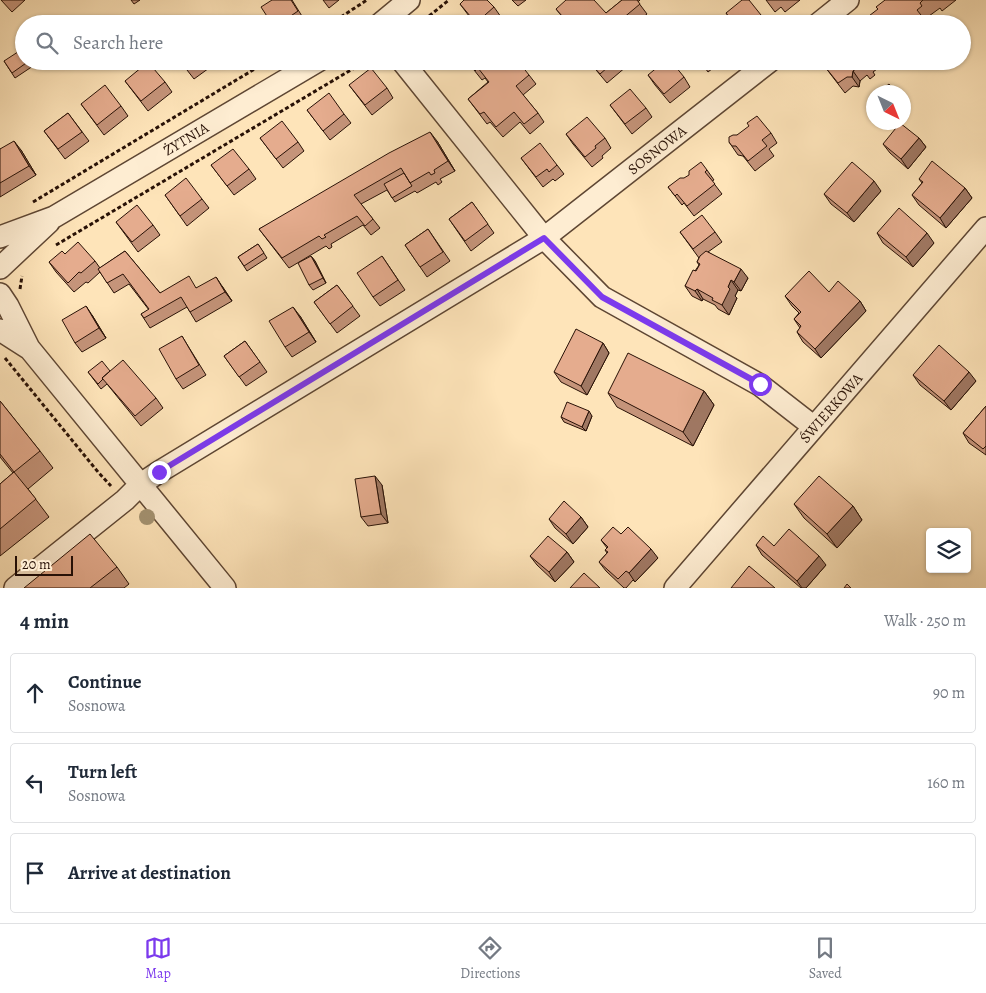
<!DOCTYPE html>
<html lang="en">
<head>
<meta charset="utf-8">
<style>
  :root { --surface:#fff; --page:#f2f2f3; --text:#1f2937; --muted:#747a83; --line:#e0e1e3; --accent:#7c3aed }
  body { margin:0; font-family:Alegreya,serif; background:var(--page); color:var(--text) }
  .controls { position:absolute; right:15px; bottom:15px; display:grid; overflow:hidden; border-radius:5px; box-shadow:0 1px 4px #0004 }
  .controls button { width:45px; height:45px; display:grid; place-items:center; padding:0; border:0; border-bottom:1px solid var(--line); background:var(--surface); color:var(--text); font:25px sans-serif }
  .compass { position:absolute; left:866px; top:85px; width:45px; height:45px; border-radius:50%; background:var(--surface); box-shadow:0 1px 4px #0004; rotate:137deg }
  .scale { position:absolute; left:15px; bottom:12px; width:58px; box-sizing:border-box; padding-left:5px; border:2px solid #281106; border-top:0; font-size:14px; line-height:18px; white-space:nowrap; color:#281106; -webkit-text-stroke:4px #feedd2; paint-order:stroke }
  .stop { position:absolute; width:15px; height:15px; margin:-11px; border:4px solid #7c3aed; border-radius:50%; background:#fff }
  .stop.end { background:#7c3aed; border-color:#fff; box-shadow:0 1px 5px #0008 }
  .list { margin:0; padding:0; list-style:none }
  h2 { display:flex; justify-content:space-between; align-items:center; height:65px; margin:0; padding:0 20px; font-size:21px }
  h2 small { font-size:16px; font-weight:400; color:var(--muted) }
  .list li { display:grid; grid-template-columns:32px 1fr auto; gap:15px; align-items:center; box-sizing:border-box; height:80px; margin:0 10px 10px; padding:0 10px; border:1px solid var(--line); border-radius:5px }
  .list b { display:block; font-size:19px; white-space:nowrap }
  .list p { margin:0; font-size:16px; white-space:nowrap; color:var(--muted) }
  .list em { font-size:16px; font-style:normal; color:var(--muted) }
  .icon { flex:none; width:28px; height:28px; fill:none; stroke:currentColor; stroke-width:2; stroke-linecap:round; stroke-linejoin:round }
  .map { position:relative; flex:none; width:986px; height:588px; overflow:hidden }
  .search { position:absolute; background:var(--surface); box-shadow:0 1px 4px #0004; left:15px; right:15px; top:15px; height:55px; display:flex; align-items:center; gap:12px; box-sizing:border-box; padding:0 18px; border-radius:28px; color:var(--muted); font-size:19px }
  .sheet { height:335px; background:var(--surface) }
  nav { display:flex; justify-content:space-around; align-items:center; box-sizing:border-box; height:70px; border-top:1px solid var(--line); background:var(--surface); font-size:14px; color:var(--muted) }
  nav a { display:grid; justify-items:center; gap:2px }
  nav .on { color:var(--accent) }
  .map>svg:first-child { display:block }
</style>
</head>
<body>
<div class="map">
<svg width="986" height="588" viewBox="0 0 986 588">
  <rect width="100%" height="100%" fill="#fee4b9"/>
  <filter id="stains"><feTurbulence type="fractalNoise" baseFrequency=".004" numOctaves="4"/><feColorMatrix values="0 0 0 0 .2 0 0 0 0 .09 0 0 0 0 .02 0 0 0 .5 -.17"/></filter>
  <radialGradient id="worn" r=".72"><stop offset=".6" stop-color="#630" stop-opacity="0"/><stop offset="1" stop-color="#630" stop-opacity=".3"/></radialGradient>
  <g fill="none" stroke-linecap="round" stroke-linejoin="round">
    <g stroke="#5e4633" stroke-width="24">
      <path id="minor" d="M380 24 409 0
        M818 24 848 0
        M402 61 544 238 602 297 760 385 814 427
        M0 237 54 217 318 61
        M0 268 49 222
        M0 294 8 306 29 348 225 588
        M0 330 28 348
        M15 588 125 500 141 484 159 472 544 238 770 61
        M675 588 986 228"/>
    </g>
    <path stroke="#281106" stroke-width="3" stroke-dasharray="4 2.5" stroke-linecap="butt" d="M330 24 367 0
      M419 24 449 0
      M33 202 268 61
      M56 245 366 61
      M20 289 22 276
      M5 358 98 472 111 486"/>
    <use href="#minor" stroke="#feedd2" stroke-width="21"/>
  </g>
  <circle fill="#a49372" cx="147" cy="517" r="8"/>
  <path fill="#c5947a" stroke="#281106" d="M1 0H25L12 12Z
    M131 0H140L134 4Z
    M292 0 305 21 300 24H272Z
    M323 0H339L329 8Z
    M512 0H526L518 6Z
    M622 0H640L638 2 647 14 635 24H568L556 9 606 13Z
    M766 0H800L785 12 781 7 775 12Z
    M885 0H956L942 11 940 8 929 16 932 20 928 24 877 9Z
    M460 4 494 7 501 17 493 24H475Z
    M726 13 761 15 767 24H734Z
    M4 61H34L36 64 15 78Z
    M180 61H215L216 63 194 79Z
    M428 61H443L435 69Z
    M594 61H633L607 83 591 64Z
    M700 61H722L708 72Z
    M823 61H871L877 69 873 72 875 75 870 79 867 75 860 81 859 87 853 86 845 93 822 63Z
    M470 65 529 75 536 84 523 95 538 113 544 122 530 134 520 122 503 137 490 122 487 124 468 99 488 82 485 78 482 80Z
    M648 75 684 77 690 87 670 103 655 85Z
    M125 81 165 82 172 92 148 111Z
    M349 85 387 88 393 98 372 115Z
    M904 101 908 108 904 112Z
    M81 104 121 106 128 116 104 135Z
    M610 105 646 108 652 117 632 134Z
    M307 110 344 114 351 123 330 140Z
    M68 113 89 141 65 159 44 131Z
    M771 133 777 143 769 149 774 156 755 171 743 156 738 155 729 142 737 135Z
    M566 134 605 138 611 148 602 156 603 158 592 167 573 144Z
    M260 138 298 142 304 151 283 168Z
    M919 138 926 147 908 169 890 153 883 144Z
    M437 141 455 171 440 179 442 182 438 185 436 182 417 193 415 191 395 202 387 190 361 204 380 228 371 235 363 225 331 244 332 247 329 249 326 246 289 268 259 229Z
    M0 149 21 150 36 175 0 197Z
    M521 158 557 165 564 174 555 181 553 179 543 187Z
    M211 165 249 169 256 179 234 195Z
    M707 170 714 180 712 181 722 194 694 216 684 203 682 205 668 187Z
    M919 179 965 188 972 198 946 228 919 205 912 195 922 183Z
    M881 191 854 222 831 204 824 194Z
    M165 195 202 199 209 208 187 226Z
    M472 202 494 233 471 251 449 219Z
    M116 222 153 225 160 235 138 252Z
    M428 229 450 261 427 277 405 245Z
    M680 232H715L722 242 708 252 748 278 741 291 738 290 735 296 737 298 729 315 718 309 715 305 703 299 702 301 692 296 685 286 699 265 697 262 699 258Z
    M877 233 934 243 913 267 883 243Z
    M258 244 267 258 247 271 238 257Z
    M125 251 160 293 196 288 222 286 232 301 196 322 187 307 150 328 141 314 149 310 129 284 114 293 100 272 88 283 86 282 74 292 56 272 49 262 65 254 95 261 100 268Z
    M311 256 315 261 326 283 313 290 309 285Z
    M382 256 405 290 380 306 373 297Z
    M337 285 360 316 337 333 314 302Z
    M829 292 860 301 866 311 821 358 803 342 797 332 800 328 794 319 799 313 792 306 785 296Z
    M92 315 106 338 82 352 75 343Z
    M300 316 316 342 292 357 285 347Z
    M182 336 188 346 206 375 183 389 176 379Z
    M245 341 267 372 246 386 224 356Z
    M603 343 609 353 587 395 561 382 554 372Z
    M110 371 156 398 163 408 141 426 107 384 101 389 88 372Z
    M913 375 976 381 951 410 920 385Z
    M704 391 714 405 693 446 617 407 608 393Z
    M0 401 40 451 53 468 28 489 49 517 0 556V484L13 473 0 457Z
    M986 406V455L969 443 963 433Z
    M592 416 586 431 564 422 561 417Z
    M382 485 388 523 368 526 361 517Z
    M794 504 853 506 862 520 837 548 804 518Z
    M581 517 588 527 573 544 555 528 549 519Z
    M621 534 658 558 635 582 633 580 626 588H624L606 571 599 562 607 553 605 550 607 548 601 540Z
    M756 545 826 565 806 588H801L762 555Z
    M567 552 574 562 555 582 537 565 530 556Z
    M117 567 129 584 124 588H24Z"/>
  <path fill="#a07863" stroke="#281106" d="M853 71 860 81 859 87 852 77Z
    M430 132 437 141 455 171 448 161Z
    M919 138 926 147 908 169 901 159Z
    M14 141 21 150 36 175 29 166Z
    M874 181 881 191 854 222 847 213Z
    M965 188 972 198 946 228 940 218Z
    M927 233 934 243 913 267 906 257Z
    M311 256 315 261 326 283 323 278Z
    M741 269 748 278 741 291 734 282Z
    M216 277 232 301 225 292Z
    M731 280 738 290 735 296 737 298 729 315 722 305 728 287Z
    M697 289 703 299 702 301 695 291Z
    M860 301 866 311 821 358 815 349Z
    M86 306 92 315 106 338 99 328Z
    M293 307 300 316 316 342 309 332Z
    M603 343 609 353 587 395 581 386Z
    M969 372 976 381 951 410 944 401Z
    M704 391 714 405 693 446 683 432Z
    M589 411 592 416 586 431 582 427Z
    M375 476 382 485 388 523 381 514Z
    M853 506 862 520 837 548 827 534Z
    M581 517 588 527 573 544 566 534Z
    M651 549 658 558 635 582 629 573Z
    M567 552 574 562 555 582 549 572Z
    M819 556 826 565 806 588H802L797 581Z"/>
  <path fill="#e5ac8e" stroke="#281106" d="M272 0H291L298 11 279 24H272L261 7Z
    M464 0H487L494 7 476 23 460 4Z
    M566 0H594L606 13 622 0H637L640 4 616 24H569L556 9Z
    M742 0H749L761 15 751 24H735L726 13Z
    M885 0H923L920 3 922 6 917 10 928 24H868L865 19 878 9 876 7Z
    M243 17 248 24H231Z
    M436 19 440 24H430Z
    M24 48V61H29L12 73 4 61Z
    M181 61H199L188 70Z
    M475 61H518L529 75 516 86 538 113 524 124 514 112 496 127 484 112 480 114 468 99 489 82 478 68 475 71 470 65Z
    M594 61H615L600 74 591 64Z
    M665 61H671L684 77 664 94 648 75Z
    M823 61H869L866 63 869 66 863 69 860 66 853 71 852 77H847L838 83 822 63Z
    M148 62 165 82 141 101 125 81Z
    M371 68 387 88 365 105 349 85Z
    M889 84 896 92H879Z
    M105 85 121 106 97 125 81 104Z
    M630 89 646 108 625 124 610 105Z
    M329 93 344 114 323 131 307 110Z
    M68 113 82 132 58 149 44 131Z
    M757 116 771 133 762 140 767 146 748 161 736 146H732L729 142V137L733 135H737L749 126 747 123Z
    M587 117 605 138 595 146 596 148 585 157 566 134Z
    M282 121 298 142 276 159 260 138Z
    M900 123 919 138 901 159 883 144Z
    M430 132 448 161 434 170 435 173 431 175 429 172 410 183 401 168 354 195 373 219 365 226 357 216 324 235 326 237 322 239 319 236 282 258 259 229 389 153Z
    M14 141 29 166 0 183V149Z
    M540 143 557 165 549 172 547 169 536 177 521 158Z
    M233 149 249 169 227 186 211 165Z
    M932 161 965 188 940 218 912 195 923 182 919 179Z
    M701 162 707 170 705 172 715 184 687 206 677 194 675 196 668 187 680 178H684L689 175V171Z
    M852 162 874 181 847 213 824 194Z
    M404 173 412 186 392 198 384 184Z
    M186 178 202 199 180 216 165 195Z
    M472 202 488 224 465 241 449 219Z
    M137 205 153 225 132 242 116 222Z
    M899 208 927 233 906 257 877 233Z
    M702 215 715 232 693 249 680 232Z
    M428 229 443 252 420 267 405 245Z
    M78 242 95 261 81 273 79 272 68 283 49 262 62 251 65 254Z
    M258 244 264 253 244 266 238 257Z
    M125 251 160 293 189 276 196 288 216 277 225 292 190 312 181 297 144 318 141 314 149 309 123 274 107 283 98 269Z
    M706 251 741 269 734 282 731 280 728 287 730 289 722 305 712 300 713 298 697 289 695 291 685 286 693 270 696 271 700 264 697 262 700 256Z
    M311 256 323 278 309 285 298 263Z
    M382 256 398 280 373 297 357 273Z
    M809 271 829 292 838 281 860 301 815 349 797 332 801 326 794 319 801 312 785 296Z
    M337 285 353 306 330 324 314 302Z
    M86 306 99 328 75 343 62 320Z
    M293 307 309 332 285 347 269 321Z
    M576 329 603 343 581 386 554 372Z
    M182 336 199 365 176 379 159 349Z
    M245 341 260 362 239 377 224 356Z
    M939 345 969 372 944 401 913 375Z
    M628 353 704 391 683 432 608 393Z
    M123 360 156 398 135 416 102 378Z
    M102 361 110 371 102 378 103 379 98 384 88 372Z
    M0 401 40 451 14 472 36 499 0 529V484L14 472 0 454Z
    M567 402 589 411 582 427 561 417Z
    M986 406V446L983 449 963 433Z
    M375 476 381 514 361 517 355 479Z
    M819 476 853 506 827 534 794 504Z
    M564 501 581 517 566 534 549 519Z
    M613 527 621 534 628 527 651 549 629 573 626 571 618 579 599 562 608 552 605 550 608 547 601 540Z
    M789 529 819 556 797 581 756 545 763 536 774 546Z
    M90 534 117 567 90 588H24Z
    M548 536 567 552 549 572 530 556Z
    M749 566 775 588H731Z
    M584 573 600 588H570Z
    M847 584 851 588H844Z"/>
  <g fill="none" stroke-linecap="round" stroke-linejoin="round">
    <path stroke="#7c3aed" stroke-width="6" d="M159 472 544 238 602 297 760 384"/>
  </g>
  <g text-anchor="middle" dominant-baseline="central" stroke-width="5" stroke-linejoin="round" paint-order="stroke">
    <g font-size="15" fill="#281106" stroke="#feedd2">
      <text transform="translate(186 139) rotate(-31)">ŻYTNIA</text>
      <text transform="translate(657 150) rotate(-38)">SOSNOWA</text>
      <text transform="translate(831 408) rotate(-49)">ŚWIERKOWA</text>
    </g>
  </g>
  <rect width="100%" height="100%" filter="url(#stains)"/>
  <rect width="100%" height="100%" fill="url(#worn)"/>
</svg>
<div class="controls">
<button><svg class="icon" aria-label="layers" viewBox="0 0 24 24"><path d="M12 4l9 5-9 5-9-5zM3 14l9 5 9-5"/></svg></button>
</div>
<svg class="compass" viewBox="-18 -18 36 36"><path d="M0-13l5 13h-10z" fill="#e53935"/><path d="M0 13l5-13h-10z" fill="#747a83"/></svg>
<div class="scale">20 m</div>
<div class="stop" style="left:760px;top:384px"></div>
<div class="stop end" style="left:159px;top:472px"></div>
<div class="search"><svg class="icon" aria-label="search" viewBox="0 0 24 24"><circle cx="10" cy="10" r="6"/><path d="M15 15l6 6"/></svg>Search here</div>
</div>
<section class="sheet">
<h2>4 min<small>Walk · 250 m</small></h2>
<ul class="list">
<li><svg class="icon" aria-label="ahead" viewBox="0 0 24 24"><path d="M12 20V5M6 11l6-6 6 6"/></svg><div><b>Continue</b><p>Sosnowa</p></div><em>90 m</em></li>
<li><svg class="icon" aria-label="left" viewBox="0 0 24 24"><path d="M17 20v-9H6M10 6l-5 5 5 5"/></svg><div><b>Turn left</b><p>Sosnowa</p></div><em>160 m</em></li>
<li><svg class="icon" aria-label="arrive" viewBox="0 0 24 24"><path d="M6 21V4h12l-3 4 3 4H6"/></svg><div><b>Arrive at destination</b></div></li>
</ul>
</section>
<nav>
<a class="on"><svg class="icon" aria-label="map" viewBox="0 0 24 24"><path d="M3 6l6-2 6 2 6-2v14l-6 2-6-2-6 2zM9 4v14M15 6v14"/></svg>Map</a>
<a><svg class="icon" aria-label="directions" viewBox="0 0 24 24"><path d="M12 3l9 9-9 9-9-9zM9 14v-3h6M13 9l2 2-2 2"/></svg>Directions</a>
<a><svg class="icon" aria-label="saved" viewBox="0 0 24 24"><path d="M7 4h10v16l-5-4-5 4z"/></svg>Saved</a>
</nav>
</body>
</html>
